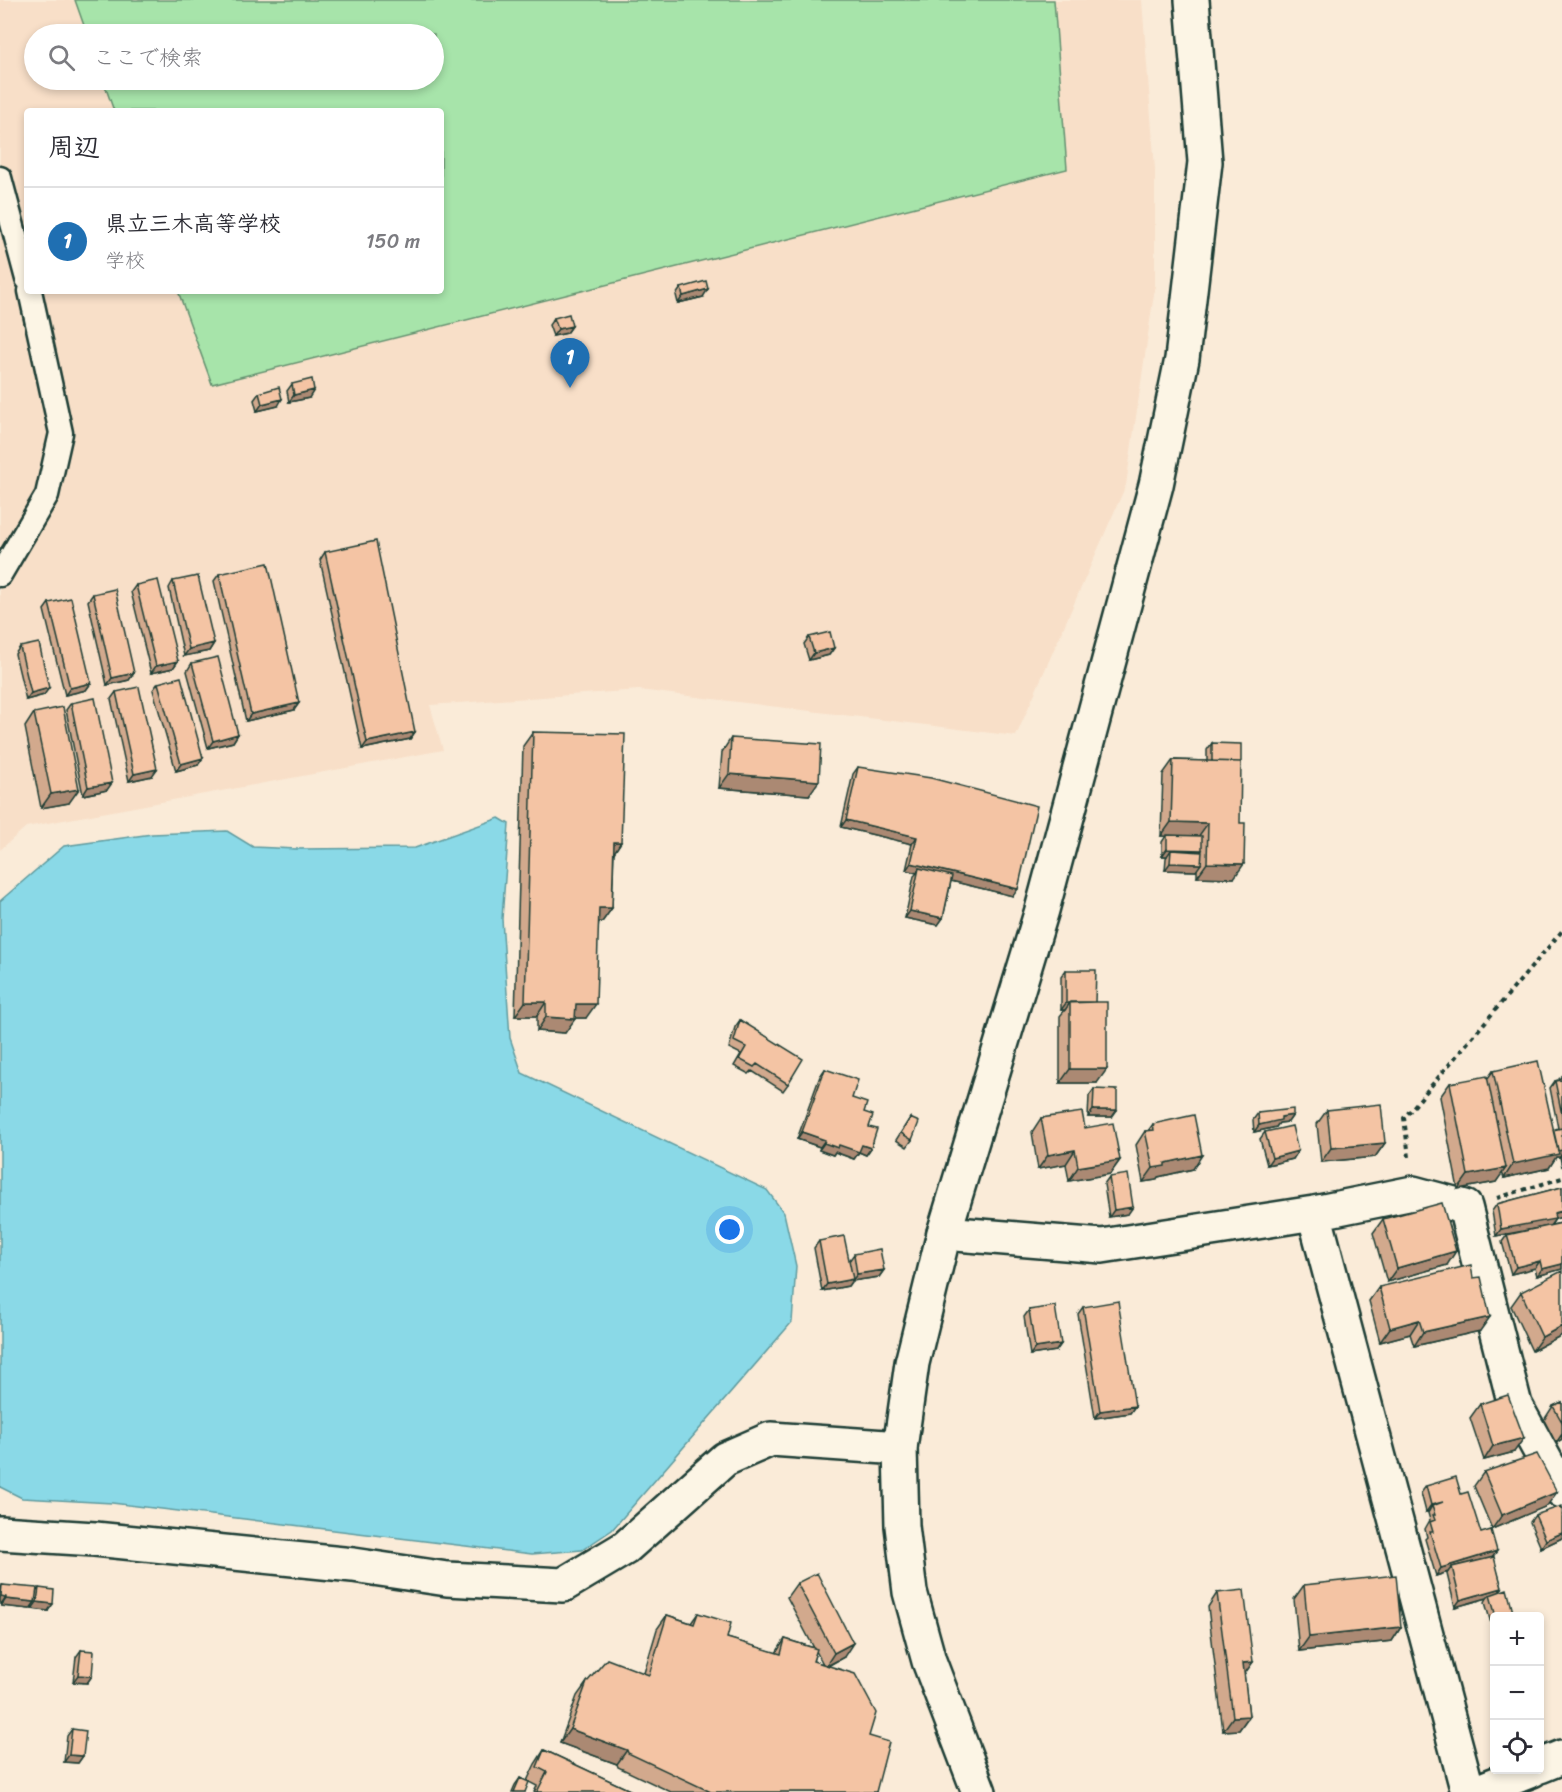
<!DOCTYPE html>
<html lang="ja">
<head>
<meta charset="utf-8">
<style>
  :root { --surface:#fff; --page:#f7f7f7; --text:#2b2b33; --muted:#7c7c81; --line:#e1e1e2; --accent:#1f6fb2 }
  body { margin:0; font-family:Sriracha,"Klee One",sans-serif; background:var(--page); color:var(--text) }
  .controls { position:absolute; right:18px; bottom:18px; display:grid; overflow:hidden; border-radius:6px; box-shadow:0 3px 9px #0003 }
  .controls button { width:54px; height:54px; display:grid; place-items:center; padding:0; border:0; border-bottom:2px solid var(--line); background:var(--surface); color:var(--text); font:30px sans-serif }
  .you { position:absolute; left:730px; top:1230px; width:21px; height:21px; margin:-15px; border:4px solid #fff; border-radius:50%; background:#1a73e8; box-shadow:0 0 0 9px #1a73e833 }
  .badge { display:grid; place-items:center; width:39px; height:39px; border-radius:50%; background:var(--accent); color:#fff; font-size:20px; font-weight:700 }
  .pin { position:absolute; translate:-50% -50px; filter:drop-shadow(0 2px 3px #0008) }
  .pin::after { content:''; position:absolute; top:32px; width:21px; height:18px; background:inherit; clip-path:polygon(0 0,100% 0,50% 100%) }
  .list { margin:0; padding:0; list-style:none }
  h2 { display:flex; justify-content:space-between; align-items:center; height:78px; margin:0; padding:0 24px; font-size:26px }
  h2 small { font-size:20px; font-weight:400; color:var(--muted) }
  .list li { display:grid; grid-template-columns:39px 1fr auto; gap:18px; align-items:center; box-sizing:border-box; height:108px; padding:0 24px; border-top:2px solid var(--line) }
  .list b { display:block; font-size:22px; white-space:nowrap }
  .list p { margin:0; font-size:20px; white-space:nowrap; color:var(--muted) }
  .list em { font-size:20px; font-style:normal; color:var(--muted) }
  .icon { flex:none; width:33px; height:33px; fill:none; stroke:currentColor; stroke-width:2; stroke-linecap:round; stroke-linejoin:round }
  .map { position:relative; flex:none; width:1562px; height:1792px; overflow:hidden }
  .search { position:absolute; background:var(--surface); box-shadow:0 3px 9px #0003; left:24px; top:24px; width:420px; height:66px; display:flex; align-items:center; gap:15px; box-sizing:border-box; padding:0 21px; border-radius:33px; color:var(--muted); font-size:22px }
  .panel { position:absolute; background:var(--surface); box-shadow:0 3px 9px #0003; left:24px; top:108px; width:420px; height:186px; border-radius:6px }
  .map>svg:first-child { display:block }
</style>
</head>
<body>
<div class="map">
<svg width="1562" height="1792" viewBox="0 0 1562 1792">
  <rect width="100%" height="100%" fill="#faebd8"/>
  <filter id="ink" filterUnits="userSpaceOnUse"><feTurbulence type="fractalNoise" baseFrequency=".0167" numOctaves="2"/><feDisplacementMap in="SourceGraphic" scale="12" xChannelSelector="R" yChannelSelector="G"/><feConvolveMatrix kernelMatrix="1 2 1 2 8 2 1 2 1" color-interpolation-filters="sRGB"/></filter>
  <g filter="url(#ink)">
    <path fill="#f8dfc8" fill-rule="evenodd" d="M0 0H1142L1155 169V287L1126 485 1016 736 639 690 430 705 443 750 26 827 0 850ZM34 34H434V80H34ZM27 111H441V291H27Z"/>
    <path fill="#a7e4aa" stroke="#63906f" stroke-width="1.5" d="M75 0H1054L1067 169 212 384 178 291H441V111H114L103 80H434V34H87Z"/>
    <path fill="#8ad9e7" stroke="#5f9b9f" stroke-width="1.5" d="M499 818 509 824 502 919 510 1038 522 1073 767 1190 784 1213 796 1266 792 1322 612 1530 582 1550 532 1554 112 1503 22 1498 0 1487V901L64 846 152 834 227 831 253 847 297 849 415 848Z"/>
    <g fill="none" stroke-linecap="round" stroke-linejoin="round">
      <g stroke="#1f3d34" stroke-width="27">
        <path id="lane" d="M0 178 27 279
          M0 575 47 495 61 433 30 291"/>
      </g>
      <g stroke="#1f3d34" stroke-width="38">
        <path id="street" d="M1314 1213 1468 1792
          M944 1233 1102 1246 1314 1213 1413 1193 1465 1207 1515 1405 1562 1491
          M0 1533 95 1539 353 1565 447 1579 563 1585 625 1548 725 1459 771 1439 900 1448
          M1540 1766 1562 1757
          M1476 1792 1532 1770"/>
      </g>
      <g stroke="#1f3d34" stroke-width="38">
        <path id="secondary" d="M979 1792 929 1661 910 1592 902 1526 900 1448 912 1363 944 1233 1042 910 1156 485 1182 359 1205 162 1192 0"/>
      </g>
      <path stroke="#1f3d34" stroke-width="4" stroke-dasharray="4.5 4.5" stroke-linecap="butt" d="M1409 1157 1404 1118 1562 931
        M1497 1198 1562 1178"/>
      <use href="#lane" stroke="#fcf5e5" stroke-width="22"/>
      <use href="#street" stroke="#fcf5e5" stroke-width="33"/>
      <use href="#secondary" stroke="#fcf5e5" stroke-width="33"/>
    </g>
    <path fill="#d2a98d" stroke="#1f3d34" stroke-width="1.5" fill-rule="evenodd" d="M681 288 703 297 678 303 676 295Z
      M554 318 572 326 567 333 553 336 549 325Z
      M292 384 309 398 289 402 287 391Z
      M259 393 278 406 257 411 254 400Z
      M325 552 415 732 410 739 362 749 320 560Z
      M219 574 299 703 294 710 246 721 214 581Z
      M173 581 214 643 209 651 184 656 169 588Z
      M136 585 178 661 173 668 151 673 131 592Z
      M93 594 134 673 129 680 107 685 88 601Z
      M49 603 91 683 86 690 65 695 44 610Z
      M809 637 834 648 829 655 809 660 804 644Z
      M20 647 44 695 26 700 15 654Z
      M192 663 238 734 233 742 208 748 187 671Z
      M158 683 198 765 176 771 153 690Z
      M116 692 152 776 129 781 111 699Z
      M71 703 107 790 83 795 66 710Z
      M34 713 69 803 41 808 25 727Z
      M533 732 621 842 614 852 612 908 602 922H599L586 1018H575L565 1033 537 1031V1016H515L523 746Z
      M731 738 809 795 719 788 722 752Z
      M1212 743 1234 878 1197 877V869L1196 871 1165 870 1166 858 1167 856H1162V842L1166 836H1161L1163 774 1173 760 1207 761V750Z
      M858 767 1013 896 951 881 943 918 938 925 905 918 914 876 917 873 906 870 912 844 841 827 853 774Z
      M1066 970 1095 1002 1097 1083H1060V1016L1065 1010H1061V977Z
      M740 1020 788 1084 783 1091 752 1071 749 1074 734 1066 741 1054 729 1048 735 1027Z
      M825 1069 864 1112 869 1127 871 1148 866 1155 859 1152 854 1159 835 1152 833 1155 819 1150 820 1147 797 1139 820 1076Z
      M1493 1071 1553 1130 1558 1128 1550 1088 1555 1081 1558 1080 1562 1076V1167L1560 1157H1556L1549 1168 1504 1178 1502 1172 1496 1182 1458 1189 1440 1097 1450 1083 1488 1078Z
      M1094 1089 1112 1117H1088L1089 1096Z
      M1327 1110 1385 1143 1375 1157 1321 1162 1317 1124Z
      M1258 1113 1293 1115 1288 1122 1279 1123 1276 1127 1254 1132 1253 1120Z
      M910 1118 912 1140 907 1147 896 1140Z
      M1041 1118 1085 1128 1120 1160 1110 1174 1069 1181 1066 1164 1038 1169 1032 1132Z
      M1153 1124 1193 1169 1158 1177 1156 1180 1143 1182 1136 1145 1145 1131H1148Z
      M1265 1132 1298 1151 1293 1159 1267 1165 1260 1139Z
      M1109 1177 1128 1214 1109 1217 1104 1184Z
      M1562 1187V1217L1555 1219 1551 1225 1562 1223V1269L1537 1276 1535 1268 1511 1274 1502 1242 1507 1235 1536 1229 1496 1236 1492 1211 1497 1204Z
      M1383 1219 1447 1265 1387 1282 1373 1233Z
      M819 1241 849 1261 854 1254 884 1270 879 1277 852 1281V1280L848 1286 822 1291 814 1248Z
      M1473 1278 1480 1331 1414 1346 1410 1334 1380 1342 1369 1301 1379 1287Z
      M1521 1292 1562 1335 1532 1351 1511 1306Z
      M1083 1307 1135 1406 1130 1413 1095 1418 1078 1314Z
      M1029 1310 1061 1344 1056 1351 1030 1355 1024 1317Z
      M1562 1402V1439L1556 1443 1544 1420 1553 1406Z
      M1480 1404 1514 1452 1484 1460 1470 1418Z
      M1484 1472 1547 1506 1492 1529 1474 1486Z
      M1426 1486 1461 1494 1493 1557 1502 1588 1499 1591 1514 1617H1494V1627H1492L1485 1602 1487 1598 1455 1607 1447 1574 1448 1572 1436 1576 1425 1539 1427 1537 1425 1529 1430 1520 1428 1513 1429 1511 1426 1512 1421 1493Z
      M1535 1515 1562 1538 1541 1548 1530 1522Z
      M797 1583 844 1657 828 1666 869 1736 876 1792H671L618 1767 617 1764 560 1743 577 1696 587 1682 644 1673 657 1629 667 1615 691 1623 698 1613 727 1638 776 1653 785 1639 814 1648 787 1597ZM816 1651 823 1664 813 1661Z
      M2 1585 36 1592 39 1588 48 1611 32 1609 33 1606 30 1609 1 1606V1604L0 1603V1588Z
      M1304 1585 1401 1627 1392 1641 1299 1651 1294 1599Z
      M1217 1593 1253 1662 1244 1674 1249 1716 1239 1730 1223 1731 1208 1607Z
      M81 1650 92 1676 87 1683 73 1682 76 1657Z
      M72 1729 83 1756 78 1763 64 1762 67 1736Z
      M544 1750 634 1792H534L537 1786 527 1781 535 1764Z
      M520 1778 525 1792H512L515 1785Z"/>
    <path fill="#ab8973" stroke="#1f3d34" stroke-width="1.5" d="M708 289 703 297 678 303 683 296Z
      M572 326 567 333 553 336 558 329Z
      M314 390 309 398 289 402 294 395Z
      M282 399 278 406 257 411 262 404Z
      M214 643 209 651 184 656 189 649Z
      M834 648 829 655 809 660 814 653Z
      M178 661 173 668 151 673 156 666Z
      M134 673 129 680 107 685 112 678Z
      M91 683 86 690 65 695 70 688Z
      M49 688 44 695 26 700 31 693Z
      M299 703 294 710 246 721 251 714Z
      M415 732 410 739 362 749 367 742Z
      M238 734 233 742 208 748 213 741Z
      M203 758 198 765 176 771 181 764Z
      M157 769 152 776 129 781 134 774Z
      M729 774 819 781 809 795 719 788Z
      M112 783 107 790 83 795 88 787Z
      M79 789 69 803 41 808 51 794Z
      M846 820 917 837 912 844 841 827Z
      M1171 822 1208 823 1198 837 1161 836Z
      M614 842H621L612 856Z
      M1167 849 1202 850 1197 857 1171 850 1167 856H1162Z
      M911 863 1018 889 1013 896 918 873 919 868 917 873 906 870Z
      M1170 863 1201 864 1196 871 1165 870Z
      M1207 863 1244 864 1234 878 1197 877Z
      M599 908H612L602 922H590Z
      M910 911 943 918 938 925 905 918Z
      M525 1002H546L537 1016H515Z
      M1066 1003H1070L1065 1010H1061Z
      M576 1004H596L586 1018H566Z
      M546 1017 575 1019 565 1033 537 1031Z
      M1070 1069H1107L1097 1083H1060Z
      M1093 1110H1117L1112 1117H1088Z
      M1293 1115 1288 1122 1279 1123 1276 1127 1254 1132 1259 1125 1281 1117Z
      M802 1132 825 1140 820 1147 797 1139Z
      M824 1143 839 1145H862L871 1148 866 1155 859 1152 854 1159 835 1152 833 1155 819 1150Z
      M1385 1143 1375 1157 1321 1162 1331 1148Z
      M1075 1150 1066 1164 1038 1169 1048 1155Z
      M1562 1150V1153L1560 1157H1556L1549 1168 1504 1178 1513 1164 1552 1152Z
      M1298 1151 1293 1159 1267 1165 1272 1158Z
      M1202 1155 1193 1169 1158 1177 1156 1180 1143 1182 1153 1168 1165 1163Z
      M1120 1160 1110 1174 1069 1181 1078 1167Z
      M1506 1168 1496 1182 1458 1189 1468 1175Z
      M1133 1207 1128 1214 1109 1217 1114 1210Z
      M1562 1211V1217L1555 1219 1550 1226 1496 1236 1501 1229Z
      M1456 1251 1447 1265 1387 1282 1397 1268Z
      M1540 1261 1535 1268 1511 1274 1516 1267Z
      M1562 1264V1269L1537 1276 1542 1269Z
      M884 1270 879 1277 852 1281 857 1274Z
      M853 1279 848 1286 822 1291 827 1284Z
      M1490 1317 1480 1331 1414 1346 1423 1332Z
      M1419 1320 1410 1334 1380 1342 1390 1328Z
      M1562 1326V1335L1532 1351 1542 1337Z
      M1061 1344 1056 1351 1030 1355 1035 1348Z
      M1135 1406 1130 1413 1095 1418 1100 1411Z
      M1562 1434V1439L1556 1443Z
      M1524 1438 1514 1452 1484 1460 1493 1446Z
      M1557 1492 1547 1506 1492 1529 1502 1515Z
      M1443 1502 1432 1506 1429 1511 1426 1512 1431 1505Z
      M1562 1533V1538L1541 1548 1546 1540Z
      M1497 1551 1492 1558 1452 1567 1448 1572 1436 1576 1441 1568Z
      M1502 1588 1497 1595H1490L1487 1598 1455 1607 1460 1600Z
      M1 1596 6 1597 1 1604 0 1603V1598Z
      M6 1599 35 1602 30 1609 1 1606Z
      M37 1602 53 1604 48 1611 32 1609Z
      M1401 1627 1392 1641 1299 1651 1309 1637Z
      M853 1643 844 1657 825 1667 834 1653Z
      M1253 1662 1243 1676V1663Z
      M78 1675 92 1676 87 1683 73 1682Z
      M1249 1716 1239 1730 1223 1731 1233 1717Z
      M570 1729 627 1750 617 1764 560 1743Z
      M69 1755 83 1756 78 1763 64 1762Z"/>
    <path fill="#f4c4a4" stroke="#1f3d34" stroke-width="1.5" d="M706 281 708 289 683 296 681 288Z
      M569 314 572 326 558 329 554 318Z
      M312 379 314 390 294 395 292 384Z
      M279 387 282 399 262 404 259 393Z
      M376 541 415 732 367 742 325 552Z
      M268 563 299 703 251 714 219 574Z
      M198 576 214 643 189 649 173 581Z
      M158 580 178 661 156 666 136 585Z
      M115 589 134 673 112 678 93 594Z
      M71 598 91 683 70 688 49 603Z
      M830 632 834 648 814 653 809 637Z
      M39 643 49 688 31 693 20 647Z
      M218 657 238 734 213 741 192 663Z
      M181 677 203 758 181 764 158 683Z
      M139 687 157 769 134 774 116 692Z
      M95 698 112 783 88 787 71 703Z
      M63 707 79 789 51 794 34 713Z
      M533 732 625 734 621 842H614L612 908H599L596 1004H576L575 1019 546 1017V1002H525Z
      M731 738 821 744 819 781 729 774Z
      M1212 743 1241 744V762L1212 761Z
      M1173 760 1241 762 1240 823H1245L1244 864 1207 863 1208 823 1171 822Z
      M858 767 931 778 1037 806 1018 889 911 863 917 837 846 820Z
      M1167 835 1202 836V850L1167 849Z
      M1171 850 1202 852 1201 864 1170 863Z
      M919 868 952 876 943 918 910 911Z
      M1066 970H1096L1095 1002 1066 1003Z
      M1070 1002H1107V1069H1070Z
      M740 1020 803 1059 788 1084 757 1064 754 1067 739 1059 746 1047 734 1041Z
      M1538 1061 1559 1154 1513 1164 1493 1071Z
      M825 1069 858 1080 852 1098 867 1103 864 1112 873 1115 869 1127 877 1129 871 1148 862 1145 859 1152 839 1145 838 1148 824 1143 825 1140 802 1132Z
      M1487 1076 1506 1168 1468 1175 1450 1083Z
      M1562 1076V1115L1555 1081 1562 1080 1561 1077Z
      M1094 1089 1117 1090V1110H1093Z
      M1381 1104 1385 1143 1331 1148 1327 1110Z
      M1293 1109V1115L1281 1117V1120L1259 1125 1258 1113Z
      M1082 1112 1085 1128 1113 1123 1120 1160 1078 1167 1075 1150 1048 1155 1041 1118Z
      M1194 1115 1202 1155 1165 1163V1166L1153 1168 1145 1131 1154 1130 1153 1124Z
      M910 1118 919 1122 912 1140 901 1133Z
      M1292 1126 1298 1151 1272 1158 1265 1132Z
      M1562 1128V1150L1558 1151 1553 1130Z
      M1128 1174 1133 1207 1114 1210 1109 1177Z
      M1562 1187V1211L1554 1213 1555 1219 1501 1229 1497 1204Z
      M1442 1203 1456 1251 1397 1268 1383 1219Z
      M1562 1223V1264L1542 1269 1540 1261 1516 1267 1507 1235Z
      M844 1236 853 1279 827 1284 819 1241Z
      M880 1249 884 1270 857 1274 854 1254Z
      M1471 1265 1473 1278 1481 1277 1490 1317 1423 1332 1419 1320 1390 1328 1379 1287Z
      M1562 1271V1326L1542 1337 1521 1292Z
      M1118 1301 1135 1406 1100 1411 1083 1307Z
      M1055 1306 1061 1344 1035 1348 1029 1310Z
      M1508 1395 1524 1438 1493 1446 1480 1404Z
      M1562 1402V1422L1553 1406Z
      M1537 1454 1557 1492 1502 1515 1484 1472Z
      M1456 1477 1461 1494 1468 1492 1481 1533 1491 1530 1497 1551 1441 1568 1430 1532H1433L1430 1522 1435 1520 1433 1515H1435L1432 1506 1443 1502 1431 1505 1426 1486Z
      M1562 1506V1533L1546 1540 1535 1515Z
      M1494 1557 1502 1588 1460 1600 1452 1567Z
      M817 1573 853 1643 834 1653 797 1583Z
      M1396 1575 1401 1627 1309 1637 1304 1585Z
      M2 1585 37 1588 35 1602 6 1599V1597L1 1596Z
      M39 1588 54 1590 53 1604 37 1602Z
      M1507 1589 1514 1616 1496 1617 1490 1595Z
      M1244 1590 1253 1662 1243 1663 1249 1716 1233 1717 1217 1593Z
      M698 1613 731 1623 727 1638 781 1654 785 1639 817 1649 813 1661 855 1674 876 1713 869 1736 889 1742 876 1792H711L628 1753 627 1750 570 1729 587 1682 607 1659 649 1675 667 1615 694 1624Z
      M81 1650 94 1651 92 1676 78 1675Z
      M72 1729 86 1731 83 1756 69 1755Z
      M544 1750 634 1792H537L547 1772 537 1767Z
      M520 1778 529 1782 525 1792H514Z"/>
  </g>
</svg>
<div class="controls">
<button>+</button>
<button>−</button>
<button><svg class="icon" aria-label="locate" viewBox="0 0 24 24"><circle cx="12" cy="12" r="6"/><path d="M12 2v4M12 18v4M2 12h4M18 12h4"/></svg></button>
</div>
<div class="you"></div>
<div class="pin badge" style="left:570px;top:388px">1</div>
<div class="search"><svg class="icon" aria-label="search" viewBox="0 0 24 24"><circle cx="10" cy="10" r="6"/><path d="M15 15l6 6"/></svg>ここで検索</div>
<section class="panel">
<h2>周辺<small></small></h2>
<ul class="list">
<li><span class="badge">1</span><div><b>県立三木高等学校</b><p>学校</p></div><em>150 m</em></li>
</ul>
</section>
</div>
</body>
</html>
